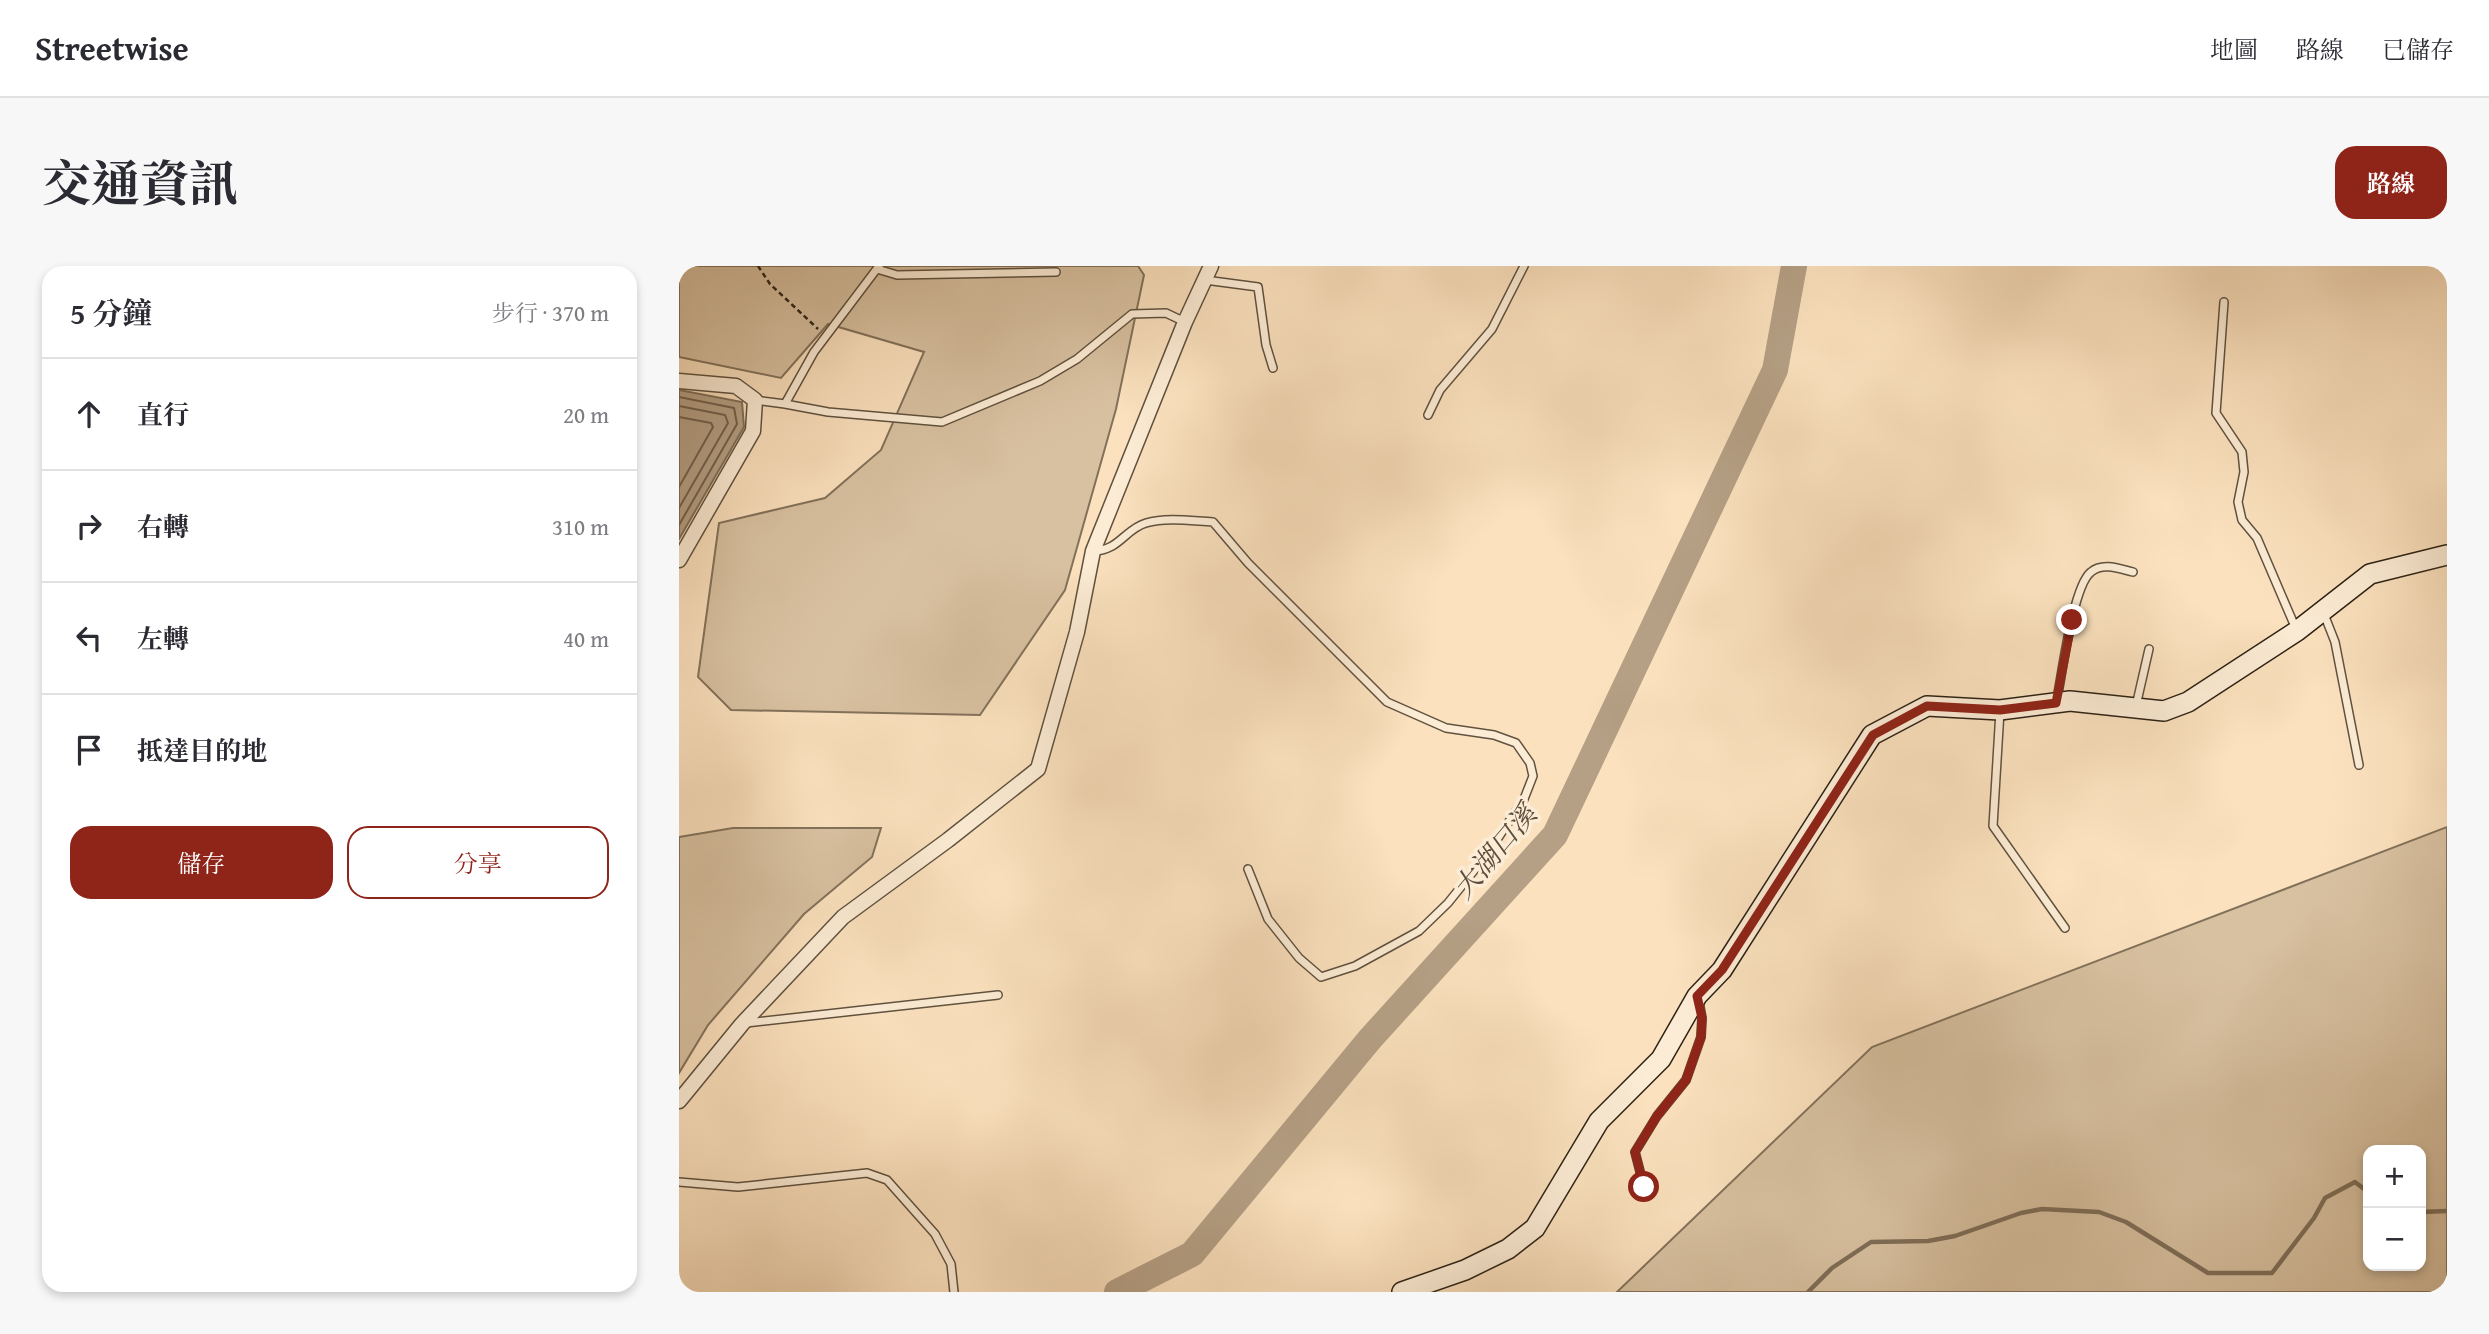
<!DOCTYPE html>
<html lang="zh-TW">
<head>
<meta charset="utf-8">
<style>
  :root { --surface:#fff; --page:#f7f7f7; --text:#2b2b33; --muted:#7c7c81; --line:#e1e1e2; --accent:#8f2418 }
  body { margin:0; font-family:"Gentium Book Plus","Noto Serif TC",serif; background:var(--page); color:var(--text) }
  .controls { position:absolute; right:21px; bottom:21px; display:grid; overflow:hidden; border-radius:14px; box-shadow:0 4px 10px #0003 }
  .controls button { width:63px; height:63px; display:grid; place-items:center; padding:0; border:0; border-bottom:2px solid var(--line); background:var(--surface); color:var(--text); font:35px sans-serif }
  .stop { position:absolute; width:21px; height:21px; margin:-16px; border:5px solid #8f2418; border-radius:50%; background:#fff }
  .stop.end { background:#8f2418; border-color:#fff; box-shadow:0 2px 7px #0008 }
  .list { margin:0; padding:0; list-style:none }
  h2 { display:flex; justify-content:space-between; align-items:center; height:91px; margin:0; padding:0 28px; font-size:30px }
  h2 small { font-size:23px; font-weight:400; color:var(--muted) }
  .list li { display:grid; grid-template-columns:46px 1fr auto; gap:21px; align-items:center; box-sizing:border-box; height:112px; padding:0 28px; border-top:2px solid var(--line) }
  .list b { display:block; font-size:26px; white-space:nowrap }
  .list em { font-size:23px; font-style:normal; color:var(--muted) }
  .actions { display:flex; gap:14px; padding:21px 28px }
  .actions a { flex:1; padding:16px 0; border:2px solid var(--accent); border-radius:21px; text-align:center; font-size:24px; color:var(--accent) }
  .actions .main { background:var(--accent); color:#fff }
  .icon { flex:none; width:38px; height:38px; fill:none; stroke:currentColor; stroke-width:2; stroke-linecap:round; stroke-linejoin:round }
  .map { position:relative; flex:none; width:1768px; height:1026px; overflow:hidden; border-radius:21px }
  header { display:flex; align-items:center; gap:42px; box-sizing:border-box; height:98px; padding:0 35px; background:var(--surface); border-bottom:2px solid var(--line) }
  header strong { font-size:33px }
  nav { display:flex; gap:38px; margin-inline-start:auto; font-size:24px }
  .intro { display:flex; align-items:center; justify-content:space-between; box-sizing:border-box; height:168px; padding:0 42px }
  h1 { margin:0; font-size:49px }
  .button { padding:18px 32px; border-radius:21px; background:var(--accent); color:#fff; font-size:24px; font-weight:700 }
  main { display:flex; gap:42px; padding:0 42px }
  aside { flex:1; background:var(--surface); border-radius:21px; box-shadow:0 4px 10px #0003 }
  .map>svg:first-child { display:block }
</style>
</head>
<body>
<header>
<strong>Streetwise</strong>
<nav><a>地圖</a><a>路線</a><a>已儲存</a></nav>
</header>
<div class="intro"><h1>交通資訊</h1><a class="button">路線</a></div>
<main>
<aside>
<h2>5 分鐘<small>步行 · 370 m</small></h2>
<ul class="list">
<li><svg class="icon" aria-label="ahead" viewBox="0 0 24 24"><path d="M12 20V5M6 11l6-6 6 6"/></svg><div><b>直行</b></div><em>20 m</em></li>
<li><svg class="icon" aria-label="right" viewBox="0 0 24 24"><path d="M7 20v-9h11M14 6l5 5-5 5"/></svg><div><b>右轉</b></div><em>310 m</em></li>
<li><svg class="icon" aria-label="left" viewBox="0 0 24 24"><path d="M17 20v-9H6M10 6l-5 5 5 5"/></svg><div><b>左轉</b></div><em>40 m</em></li>
<li><svg class="icon" aria-label="arrive" viewBox="0 0 24 24"><path d="M6 21V4h12l-3 4 3 4H6"/></svg><div><b>抵達目的地</b></div></li>
</ul>
<div class="actions"><a class="main">儲存</a><a>分享</a></div>
</aside>
<div class="map">
<svg width="1768" height="1026" viewBox="0 0 1768 1026">
  <rect width="100%" height="100%" fill="#fbe1be"/>
  <filter id="stains"><feTurbulence type="fractalNoise" baseFrequency=".00286" numOctaves="4"/><feColorMatrix values="0 0 0 0 .2 0 0 0 0 .09 0 0 0 0 .02 0 0 0 .5 -.17"/></filter>
  <radialGradient id="worn" r=".72"><stop offset=".6" stop-color="#630" stop-opacity="0"/><stop offset="1" stop-color="#630" stop-opacity=".3"/></radialGradient>
  <path fill="#d8c1a1" stroke="#82725b" stroke-width="2" fill-rule="evenodd" d="M0 0H459L465 9 437 143 386 324 301 449 52 444 19 411 40 257 146 232 202 184 245 86 149 58 102 112 0 91Z
    M1768 561V1026H938L1193 781ZM1689 884H1742V1000H1689Z
    M54 562H202L193 591 125 648 29 759 0 807V571Z"/>
  <path fill="#b5a085" stroke="#7f6e58" stroke-width="2" d="M0 124 63 136 65 161 0 273Z"/>
  <g fill="none" stroke-linecap="round" stroke-linejoin="round">
    <path stroke="#71614d" stroke-width="2" d="M0 131 55 142 58 158 0 259
      M0 140 46 149 49 157 0 242
      M0 151 32 157 34 161 0 221"/>
    <path stroke="#7f6e58" stroke-width="4.5" d="M1742 946 1768 945
      M1129 1026 1153 1002 1192 976 1249 975 1276 970 1342 947 1363 943 1420 946 1447 956 1529 1007H1593L1635 952 1646 932 1676 916 1689 926"/>
    <path stroke="#b5a085" stroke-width="26" d="M438 1026 513 988 691 773 876 569 1096 104 1115 0"/>
    <g stroke="#60523f" stroke-width="10">
      <path id="lane" d="M198 3 218 9 377 6
        M526 14 579 21 587 79 594 102
        M1545 36 1537 147 1563 186 1565 206 1559 236 1563 254 1578 272 1617 363
        M76 134 106 138 135 86 200 0
        M106 138 149 146 263 156 361 115 398 93 453 48 487 47 506 56
        M749 149 761 124 813 63 845 0
        M414 285C440 285 446 263 467 257 488 251 513 255 534 256L569 297 708 436 767 462 815 469 837 477 851 497 854 510 845 533 809 587 769 637 740 665 676 700 642 711 620 692 589 653 569 603
        M1645 348 1656 376 1680 499
        M1378 433C1383 408 1394 320 1412 306 1424 296 1441 303 1454 306
        M1457 440 1470 383
        M1321 445 1314 560 1386 662
        M67 757 319 729
        M0 916 59 921 188 907 208 914 256 968 272 998 275 1026
        M965 921 956 886 978 850 1007 814 1022 771 1023 752 1020 736"/>
    </g>
    <g stroke="#60523f" stroke-width="17">
      <path id="street" d="M0 115 57 120 76 134 74 165 0 294
        M0 835 63 758 164 651 269 574 359 503 398 366 414 285 506 56 532 0"/>
    </g>
    <g stroke="#2d2215" stroke-width="22">
      <path id="secondary" d="M723 1026 786 1004 829 983 856 962 920 855 982 793 1018 730 1043 704 1193 469 1248 440 1321 444 1391 435 1485 445 1509 436 1618 365 1691 308 1768 289"/>
    </g>
    <path stroke="#2d2215" stroke-width="2.5" stroke-dasharray="5 3.5" stroke-linecap="butt" d="M79 0 91 18 139 63"/>
    <use href="#lane" stroke="#fcecd5" stroke-width="7"/>
    <use href="#street" stroke="#fcecd5" stroke-width="14"/>
    <use href="#secondary" stroke="#fcecd5" stroke-width="19"/>
  </g>
  <g fill="none" stroke-linecap="round" stroke-linejoin="round">
    <path stroke="#8f2418" stroke-width="9" d="M965 921 956 886 978 850 1007 814 1022 771 1023 752 1018 730 1043 704 1194 469 1248 440 1321 444 1377 437 1393 354"/>
  </g>
  <g text-anchor="middle" dominant-baseline="central" stroke-width="7" stroke-linejoin="round" paint-order="stroke">
    <g font-size="28" font-style="italic" fill="#5d4e3c" stroke="#fcecd5">
      <text transform="translate(815 585) rotate(-50)">大湖口溪</text>
    </g>
  </g>
  <rect width="100%" height="100%" filter="url(#stains)"/>
  <rect width="100%" height="100%" fill="url(#worn)"/>
</svg>
<div class="controls">
<button>+</button>
<button>−</button>
</div>
<div class="stop" style="left:965px;top:921px"></div>
<div class="stop end" style="left:1393px;top:354px"></div>
</div>
</main>
</body>
</html>
